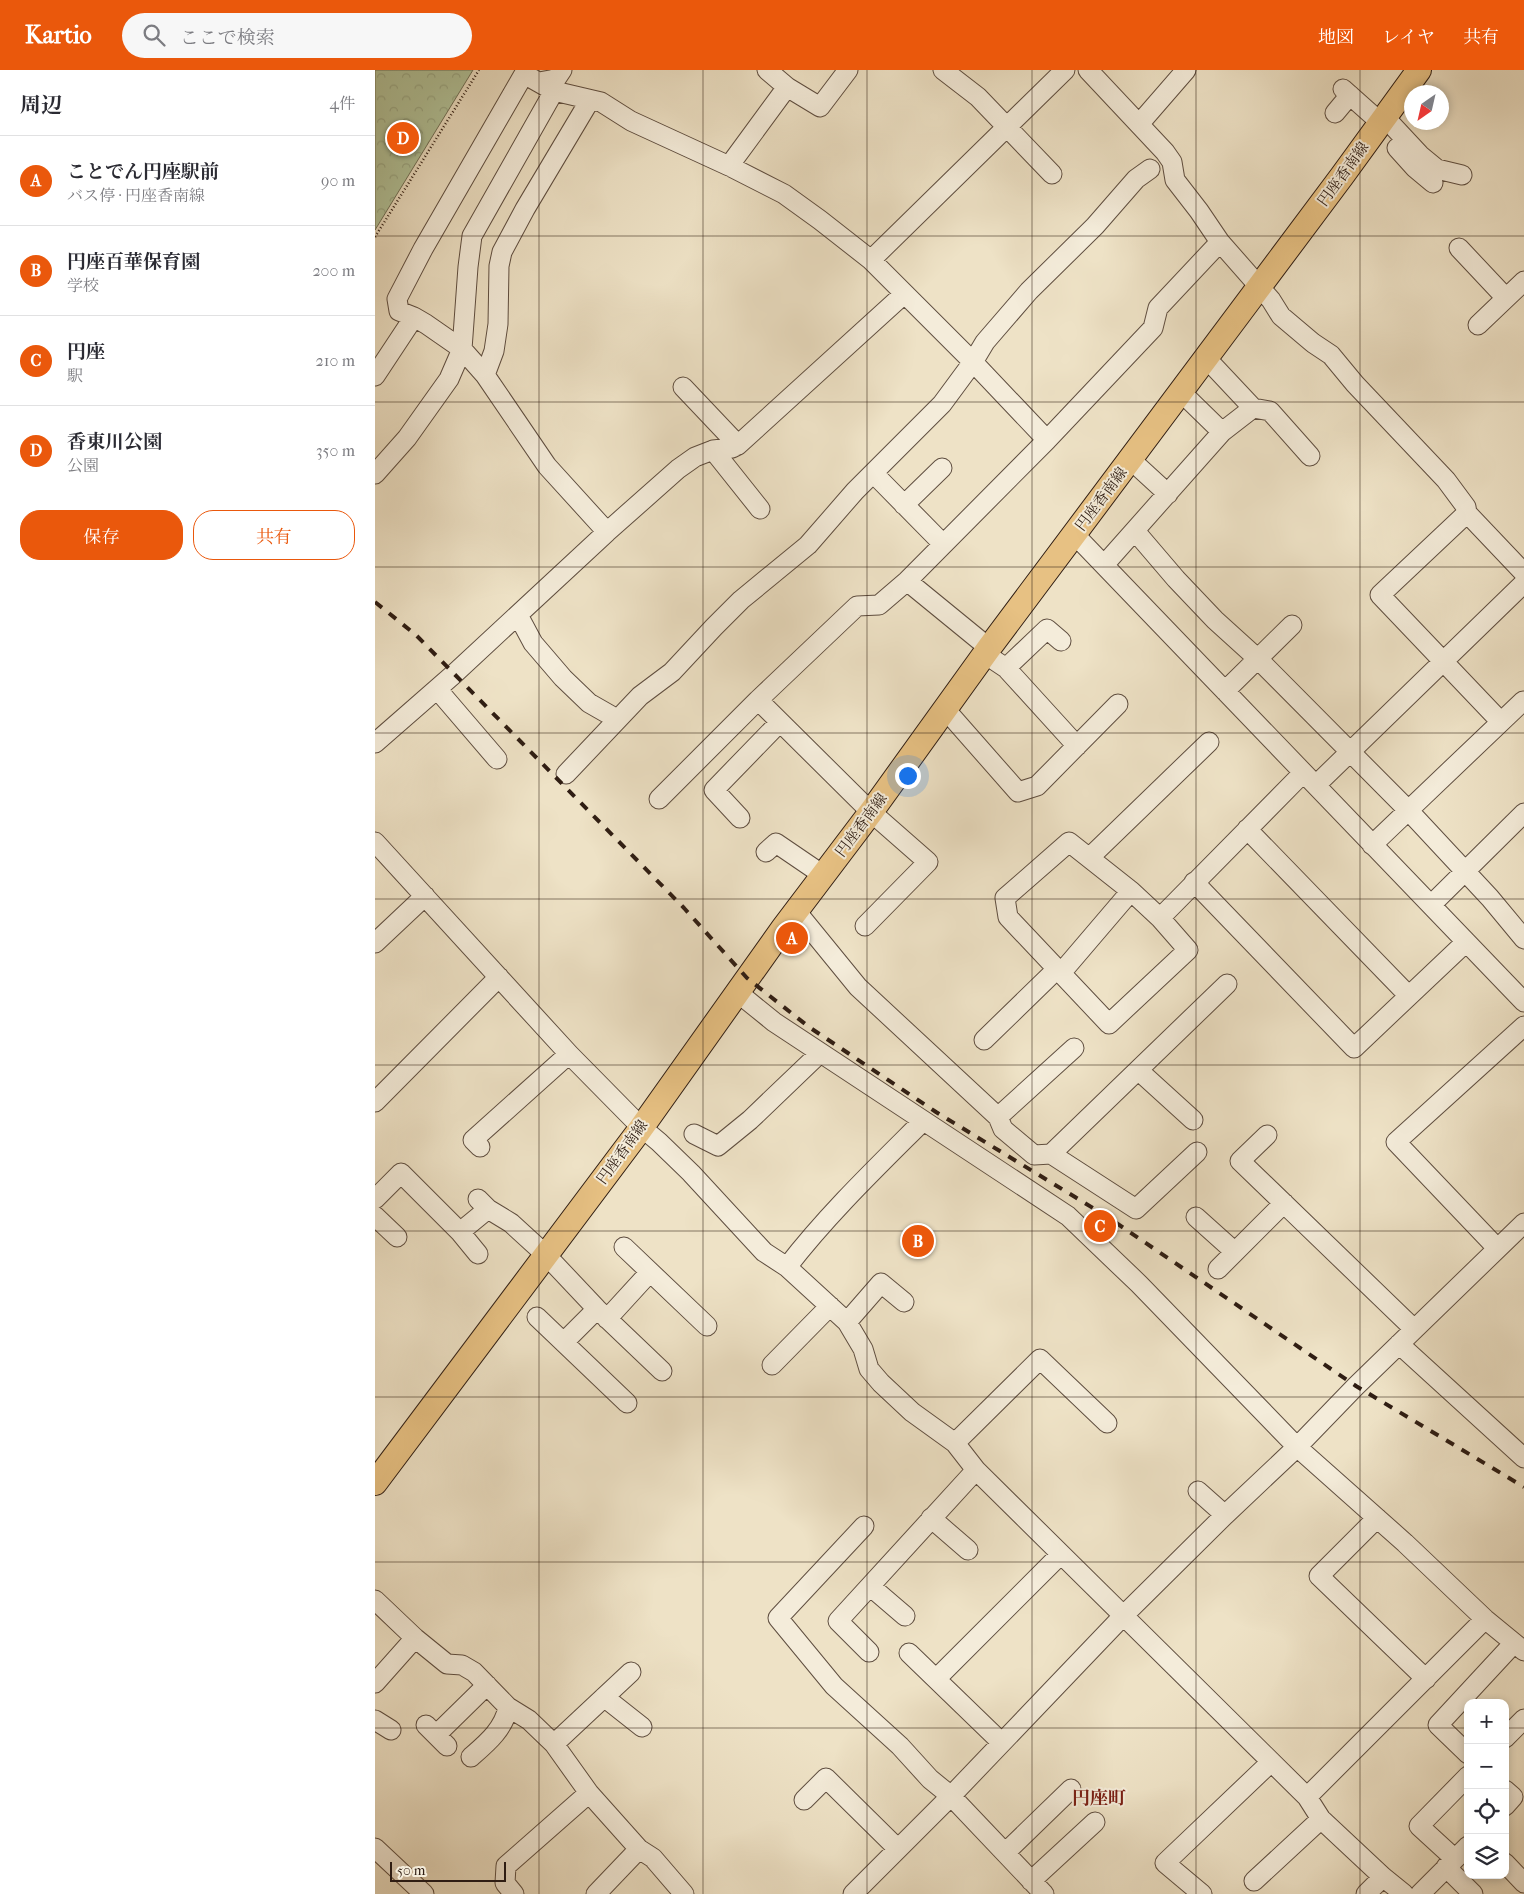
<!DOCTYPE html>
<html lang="ja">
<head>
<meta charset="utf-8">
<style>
  :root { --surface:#fff; --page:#f7f7f7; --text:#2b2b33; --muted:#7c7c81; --line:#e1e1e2; --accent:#ea580c }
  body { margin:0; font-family:"IM FELL French Canon","Noto Serif JP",serif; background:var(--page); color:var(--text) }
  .controls { position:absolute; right:15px; bottom:15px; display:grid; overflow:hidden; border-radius:10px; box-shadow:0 2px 8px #0003 }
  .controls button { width:45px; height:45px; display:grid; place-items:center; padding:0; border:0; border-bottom:1px solid var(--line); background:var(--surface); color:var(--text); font:25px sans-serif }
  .compass { position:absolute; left:1029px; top:15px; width:45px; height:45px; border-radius:50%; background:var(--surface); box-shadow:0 2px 8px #0003; rotate:214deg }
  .scale { position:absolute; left:15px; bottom:12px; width:116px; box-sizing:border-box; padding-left:5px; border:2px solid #2f1d13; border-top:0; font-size:14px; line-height:18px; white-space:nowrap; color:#2f1d13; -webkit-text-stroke:4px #f4ecda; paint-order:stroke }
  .you { position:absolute; left:532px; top:705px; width:18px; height:18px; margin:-12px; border:4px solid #fff; border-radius:50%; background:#1a73e8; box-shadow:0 0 0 8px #1a73e833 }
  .badge { display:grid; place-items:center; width:32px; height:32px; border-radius:50%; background:var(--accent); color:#fff; font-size:16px; font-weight:700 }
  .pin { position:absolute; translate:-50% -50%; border:2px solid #fff; box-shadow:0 1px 5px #0006 }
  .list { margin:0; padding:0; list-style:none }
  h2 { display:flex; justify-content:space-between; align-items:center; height:65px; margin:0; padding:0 20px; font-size:21px }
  h2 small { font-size:16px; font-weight:400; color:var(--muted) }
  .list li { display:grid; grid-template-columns:32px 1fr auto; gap:15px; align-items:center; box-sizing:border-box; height:90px; padding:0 20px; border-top:1px solid var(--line) }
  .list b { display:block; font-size:19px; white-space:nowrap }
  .list p { margin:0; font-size:16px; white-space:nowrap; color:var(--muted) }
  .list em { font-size:16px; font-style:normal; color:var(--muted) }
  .actions { display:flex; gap:10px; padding:15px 20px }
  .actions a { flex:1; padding:11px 0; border:1px solid var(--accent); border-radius:20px; text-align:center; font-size:18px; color:var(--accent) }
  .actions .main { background:var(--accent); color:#fff }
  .icon { flex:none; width:28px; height:28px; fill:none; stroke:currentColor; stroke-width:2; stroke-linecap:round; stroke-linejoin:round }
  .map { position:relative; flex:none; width:1149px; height:1824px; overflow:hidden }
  header { display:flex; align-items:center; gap:30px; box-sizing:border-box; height:70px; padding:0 25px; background:var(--accent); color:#fff }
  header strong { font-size:24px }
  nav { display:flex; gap:28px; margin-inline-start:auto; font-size:18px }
  .search { width:350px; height:45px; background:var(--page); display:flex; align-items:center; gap:12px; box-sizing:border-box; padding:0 18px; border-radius:28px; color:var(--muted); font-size:19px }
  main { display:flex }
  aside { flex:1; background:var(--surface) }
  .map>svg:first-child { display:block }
</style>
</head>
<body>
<header>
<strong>Kartio</strong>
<div class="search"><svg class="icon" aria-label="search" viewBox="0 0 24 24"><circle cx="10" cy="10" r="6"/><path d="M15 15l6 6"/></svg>ここで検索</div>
<nav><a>地図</a><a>レイヤ</a><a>共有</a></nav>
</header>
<main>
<aside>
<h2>周辺<small>4件</small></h2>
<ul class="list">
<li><span class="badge">A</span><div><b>ことでん円座駅前</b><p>バス停 · 円座香南線</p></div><em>90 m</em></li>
<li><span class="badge">B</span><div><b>円座百華保育園</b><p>学校</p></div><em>200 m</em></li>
<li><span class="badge">C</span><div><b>円座</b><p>駅</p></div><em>210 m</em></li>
<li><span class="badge">D</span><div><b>香東川公園</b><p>公園</p></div><em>350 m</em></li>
</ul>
<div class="actions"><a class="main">保存</a><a>共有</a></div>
</aside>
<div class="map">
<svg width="1149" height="1824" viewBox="0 0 1149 1824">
  <defs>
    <pattern id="forest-crowns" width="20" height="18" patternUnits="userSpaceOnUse" patternTransform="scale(1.25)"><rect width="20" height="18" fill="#b2c49b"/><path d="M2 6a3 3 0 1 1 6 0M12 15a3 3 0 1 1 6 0" fill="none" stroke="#99a885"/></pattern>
  </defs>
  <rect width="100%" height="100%" fill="#eee2c6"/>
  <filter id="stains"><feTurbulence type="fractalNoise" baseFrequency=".004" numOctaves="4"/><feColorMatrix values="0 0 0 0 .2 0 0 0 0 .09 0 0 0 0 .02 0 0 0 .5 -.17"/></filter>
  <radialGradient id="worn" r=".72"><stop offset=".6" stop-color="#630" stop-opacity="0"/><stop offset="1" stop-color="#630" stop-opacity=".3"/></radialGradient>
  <path fill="url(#forest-crowns)" stroke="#707057" d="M0 0H98L0 160Z"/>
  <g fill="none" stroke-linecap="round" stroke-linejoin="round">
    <g stroke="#5f4e40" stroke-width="21">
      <path id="minor" d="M392 0 412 17 445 37 473 0
        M568 0 603 27 677 104
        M713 0 790 82 797 92 800 110 824 141 845 172 896 230 906 246 938 273 956 285 980 314 1071 410 1091 437 1092 443 1149 503
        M164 12 181 9 187 0
        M968 19 1005 52 1017 55 1045 85 1062 99 1087 105
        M960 43 975 25
        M765 53 811 0
        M1022 78 1040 98 1058 113
        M354 96 412 17
        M1084 178 1131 228
        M496 190 690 0
        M39 247 24 241 22 229 48 179 149 4 179 21 226 32 256 51 354 96 409 124 445 150 496 190 598 292 672 370
        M1103 255 1149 211
        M831 288 878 338 895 341 935 386
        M110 305 119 281 123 254 124 196 127 182 150 139 215 30
        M0 306 39 247 51 254 87 279 110 305 172 396 232 462
        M308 317 363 375
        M806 322 847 362
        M338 380 385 439
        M756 390 793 424
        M0 404 32 368 74 309 87 279 93 197 97 166 179 21
        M505 410 568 474
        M529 435 567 398
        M1092 443 1005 525 1126 652
        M760 461 801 509 840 550 883 589 1033 740 1115 828 1149 869
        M700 465 1149 932
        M729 495 847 362 878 338
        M532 511 614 578
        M143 545 158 573 188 608 214 633 242 649
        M610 584 631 598 702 676
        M631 598 672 559 686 571
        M62 619 122 689
        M850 621 917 555
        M383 630 496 742 553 792 490 856
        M570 639 643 722 662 716 743 634
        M0 673 79 604 232 462 303 399 320 387 338 380 357 378 363 375 529 224
        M191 704 265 626 297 602 339 557 366 530 433 475 480 421 567 334 598 292 610 272 654 221 720 156 761 109 775 99
        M941 715 1149 513
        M284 729 383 630 482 536 504 535 532 511 672 370 778 258 783 238 845 172
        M365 748 339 720 405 652
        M872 759 1034 926
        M0 772 194 984 266 1057 284 1072 316 1103 389 1182 412 1197 472 1252 488 1279 494 1299 506 1313 537 1342 580 1373 601 1400 932 1727 946 1749 1008 1807 1029 1824
        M694 772 756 821 785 848 813 880 734 954 633 847 630 828Z
        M997 775 1148 631 1149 632
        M391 782 401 773 448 805
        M714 788 834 672
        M819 812 979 978 1091 872
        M1056 835 1149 743
        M421 841 483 917 623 1047 628 1059 659 1085 676 1084 761 1139 822 1082
        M785 848 928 703
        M0 873 50 826
        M686 903 756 821
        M362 922 399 952 693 1146 764 1214 922 1377 1030 1473 1110 1549 1149 1581
        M609 970 682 899
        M763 1000 818 1050
        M0 1032 124 907
        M623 1047 699 978
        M319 1064 343 1076 375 1050 445 983
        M892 1065 865 1091 1039 1259
        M105 1077 98 1070 194 984
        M676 1084 852 914
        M0 1129 26 1103 85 1162 103 1184
        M103 1129 113 1139 136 1153 171 1185 222 1239 287 1301
        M0 1146 22 1167
        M821 1147 860 1182
        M85 1162 113 1139
        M249 1177 332 1256
        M1122 1178 1021 1072 1149 956
        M412 1197C453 1144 501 1098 548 1051
        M843 1199 909 1133
        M162 1247 252 1333
        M232 1249 275 1202
        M472 1252 506 1213 529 1232
        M189 1272 222 1239
        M1024 1274 1149 1388
        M397 1295 455 1236
        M580 1373 665 1289 732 1353
        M823 1421 850 1445
        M556 1448 593 1480
        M1002 1448 944 1506 1051 1609
        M489 1456 403 1548 459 1616 525 1676 555 1709 576 1726 669 1824
        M495 1516 530 1546
        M0 1530 40 1568 72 1594 87 1595 99 1602 133 1637 154 1650 179 1674 214 1723 264 1779 278 1788 309 1824
        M494 1582 463 1551 601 1400
        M534 1583 626 1672
        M561 1609 686 1484
        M0 1613 40 1568
        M229 1627 267 1657
        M0 1650 16 1660
        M51 1655 72 1676
        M61 1665 112 1615
        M1130 1668 1149 1649
        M179 1674 256 1602
        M1093 1684 1063 1655 1139 1573
        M96 1687C112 1673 129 1659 133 1637
        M1130 1720 1138 1727 1130 1736
        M932 1727 1110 1549
        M429 1730 451 1708 523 1779
        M0 1778 49 1824
        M630 1783 696 1719
        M1080 1789 1044 1756 1093 1706
        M1130 1793 1149 1813
        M1071 1797 1098 1824
        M656 1811 720 1752
        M879 1811 946 1749
        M139 1824 130 1813 131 1796 214 1723
        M221 1824 264 1779
        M478 1824 576 1726 749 1545 850 1445 922 1377 981 1316 1149 1153
        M827 1824 790 1793 896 1692
        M991 1824 1008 1807
        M1045 1824 1093 1776"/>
    </g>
    <g stroke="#2f1d13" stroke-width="26">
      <path id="major" d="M0 1413 264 1061 409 857 496 742 614 578 967 106 1044 0"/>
    </g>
    <path stroke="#2f1d13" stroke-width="2.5" stroke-dasharray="1 2.5" stroke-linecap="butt" d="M0 167 104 0"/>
    <use href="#minor" stroke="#f4ecda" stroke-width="19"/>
    <use href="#major" stroke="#e7c183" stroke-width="24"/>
    <path stroke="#2f1d13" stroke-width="4" stroke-dasharray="9 9" stroke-linecap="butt" d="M0 532 41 565 309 838 372 908 434 957 561 1042 731 1146 981 1316 1149 1417"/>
  </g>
  <path fill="none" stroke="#2f1d13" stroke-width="1" stroke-opacity="0.55" d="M164 0V1824M328 0V1824M492 0V1824M657 0V1824M821 0V1824M985 0V1824M0 166H1149M0 332H1149M0 497H1149M0 663H1149M0 829H1149M0 995H1149M0 1161H1149M0 1327H1149M0 1492H1149M0 1658H1093M1130 1658H1149"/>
  <g text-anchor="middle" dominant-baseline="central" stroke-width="4" stroke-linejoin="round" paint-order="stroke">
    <g font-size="15" fill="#2f1d13" stroke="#f4ecda">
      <text transform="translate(968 104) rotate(-54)">円座香南線</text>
      <text transform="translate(726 429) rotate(-53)">円座香南線</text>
      <text transform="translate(486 755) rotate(-53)">円座香南線</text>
      <text transform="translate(247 1082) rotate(-54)">円座香南線</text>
    </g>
    <g font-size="18" font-weight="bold" fill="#7a1f14" stroke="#f4ecda">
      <text x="724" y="1728">円座町</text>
    </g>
  </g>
  <rect width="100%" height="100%" filter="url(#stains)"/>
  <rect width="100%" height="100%" fill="url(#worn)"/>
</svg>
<div class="controls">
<button>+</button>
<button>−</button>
<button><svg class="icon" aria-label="locate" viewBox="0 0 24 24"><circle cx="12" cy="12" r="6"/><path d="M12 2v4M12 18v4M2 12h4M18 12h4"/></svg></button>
<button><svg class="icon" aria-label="layers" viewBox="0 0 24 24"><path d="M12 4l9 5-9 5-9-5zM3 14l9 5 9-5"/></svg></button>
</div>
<svg class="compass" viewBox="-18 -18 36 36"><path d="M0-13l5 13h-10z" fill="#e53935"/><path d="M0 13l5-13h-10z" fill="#7c7c81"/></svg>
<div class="scale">50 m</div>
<div class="you"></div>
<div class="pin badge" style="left:417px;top:868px">A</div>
<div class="pin badge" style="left:543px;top:1171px">B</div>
<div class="pin badge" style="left:725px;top:1156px">C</div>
<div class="pin badge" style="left:28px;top:68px">D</div>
</div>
</main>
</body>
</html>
